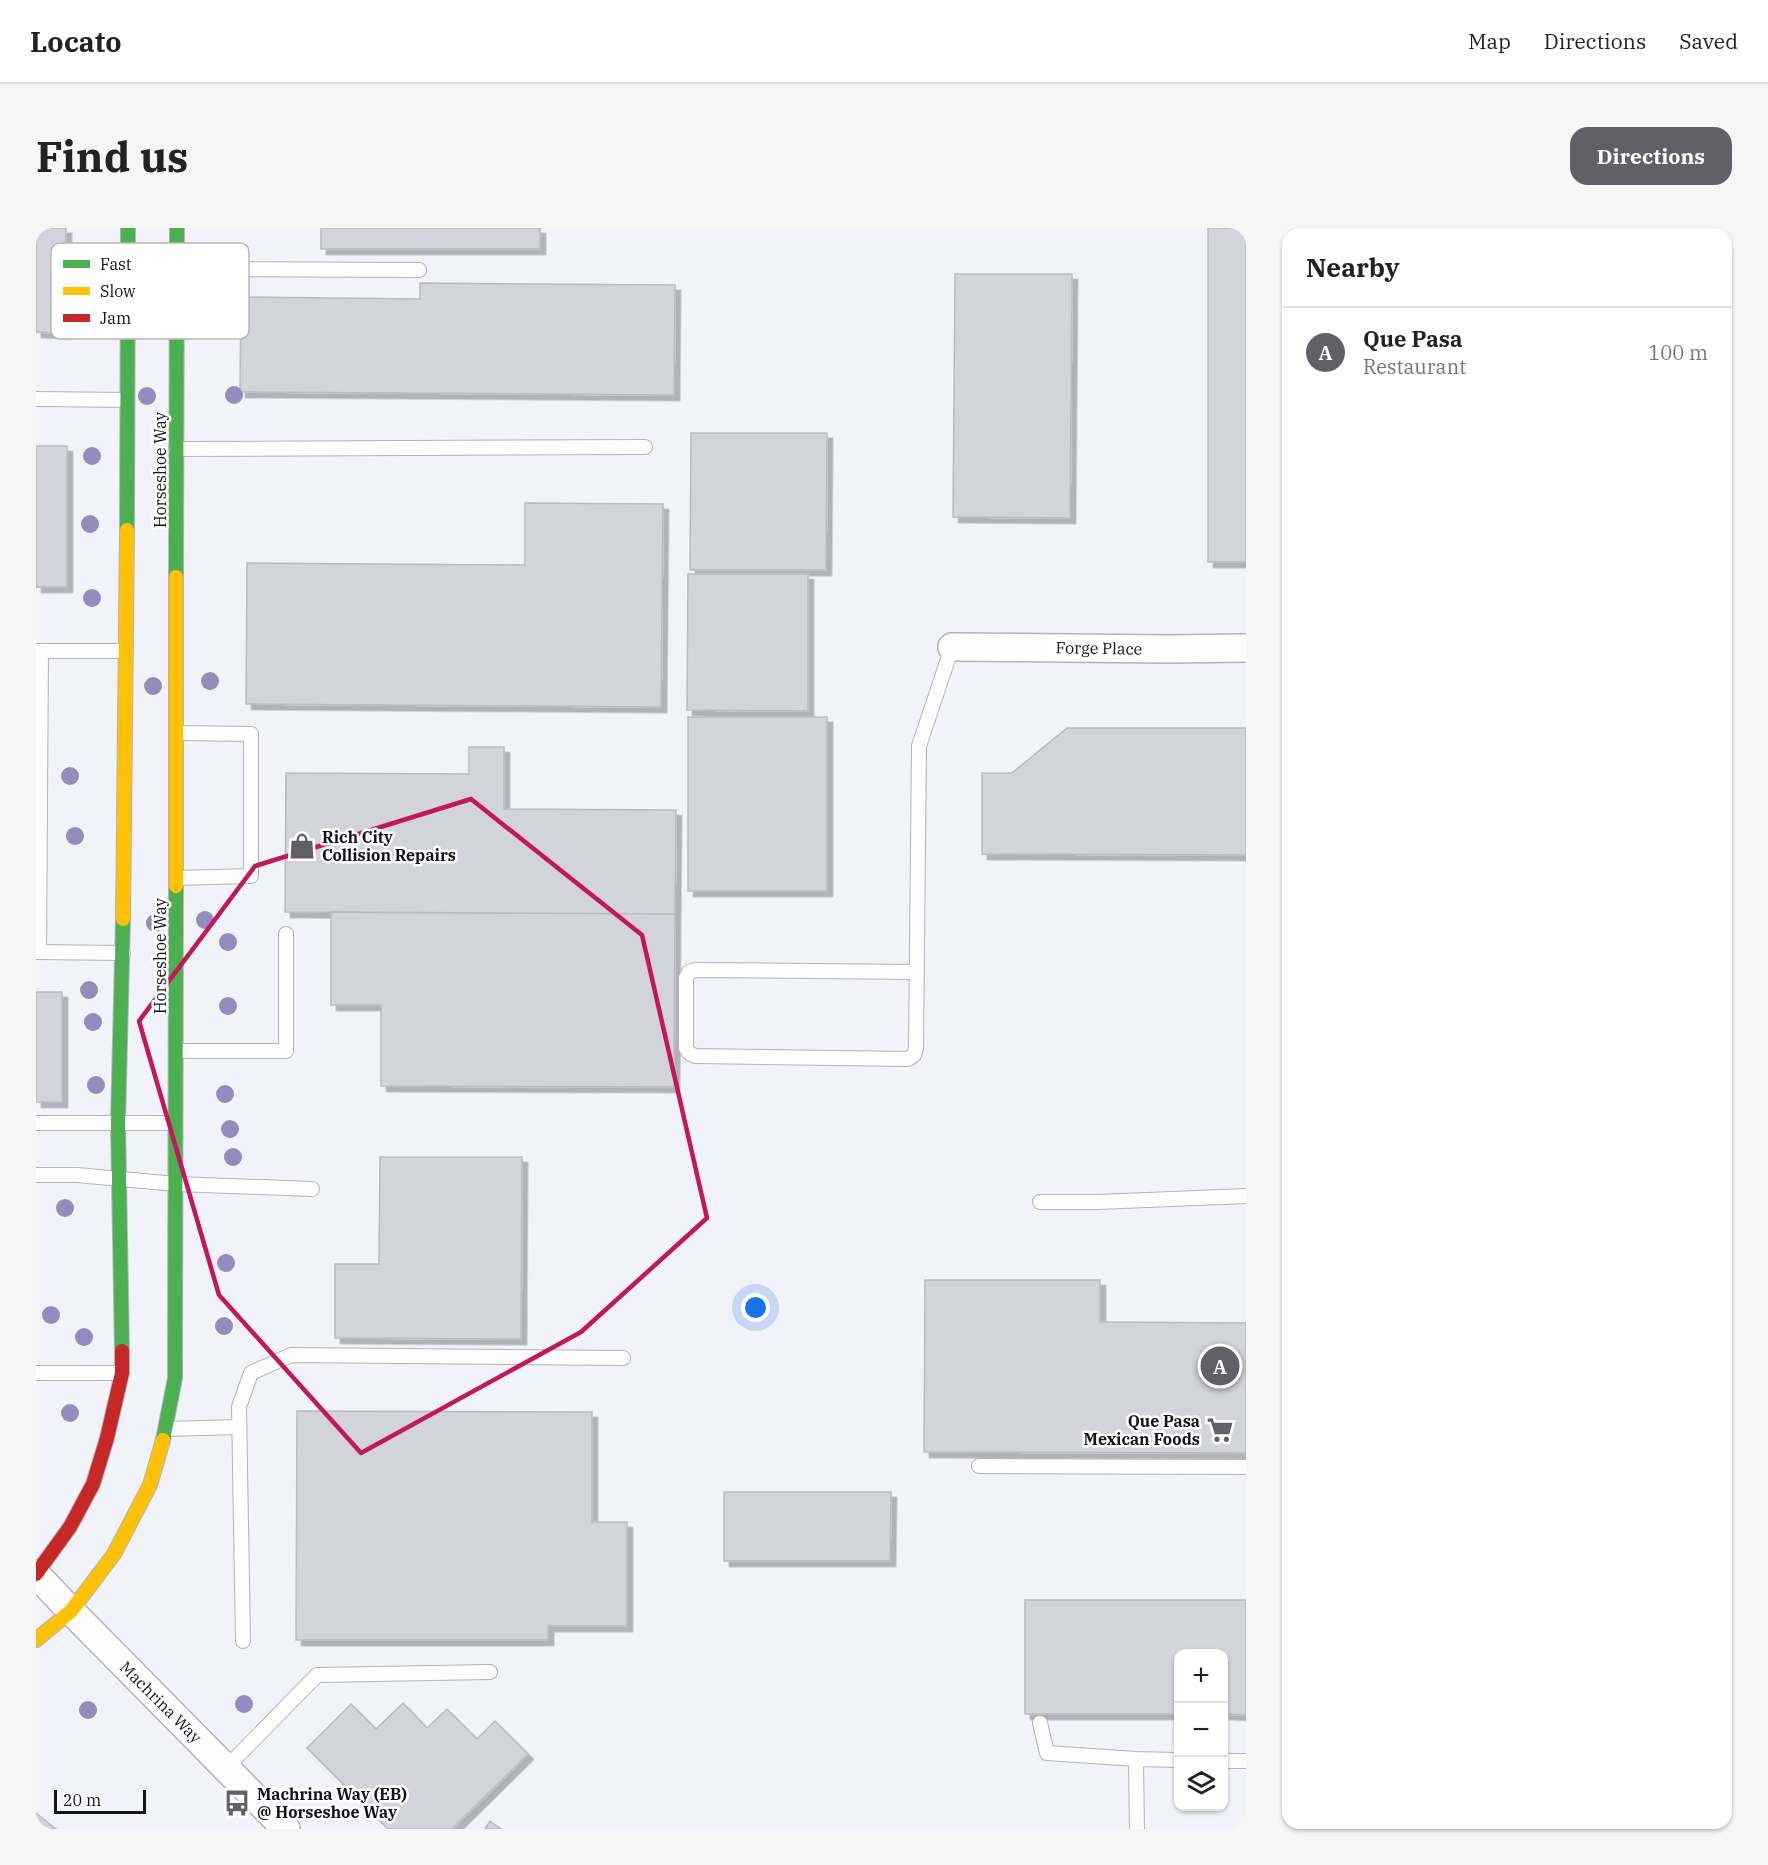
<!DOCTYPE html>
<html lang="en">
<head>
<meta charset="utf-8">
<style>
  :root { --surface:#fff; --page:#f6f6f6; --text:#222; --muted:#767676; --line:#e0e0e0; --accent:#616069 }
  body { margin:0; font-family:"IBM Plex Serif",serif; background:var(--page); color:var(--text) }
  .controls { position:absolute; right:18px; bottom:18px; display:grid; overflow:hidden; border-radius:12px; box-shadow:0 2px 4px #0004 }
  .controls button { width:54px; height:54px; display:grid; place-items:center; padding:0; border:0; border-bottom:2px solid var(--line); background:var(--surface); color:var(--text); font:30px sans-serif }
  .scale { position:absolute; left:18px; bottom:15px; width:92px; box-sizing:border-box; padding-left:6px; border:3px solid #13121a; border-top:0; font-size:16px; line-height:21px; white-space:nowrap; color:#13121a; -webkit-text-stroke:4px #fff; paint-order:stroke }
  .you { position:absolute; left:720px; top:1080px; width:21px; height:21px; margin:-15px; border:4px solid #fff; border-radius:50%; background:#1a73e8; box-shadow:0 0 0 9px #1a73e833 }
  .badge { display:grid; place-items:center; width:39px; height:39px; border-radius:50%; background:var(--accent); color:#fff; font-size:20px; font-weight:700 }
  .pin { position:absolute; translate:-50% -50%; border:3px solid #fff; box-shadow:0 2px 6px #0006 }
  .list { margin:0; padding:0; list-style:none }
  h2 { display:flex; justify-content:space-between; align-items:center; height:78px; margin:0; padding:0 24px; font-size:26px }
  h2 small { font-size:20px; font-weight:400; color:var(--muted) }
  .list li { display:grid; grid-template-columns:39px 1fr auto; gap:18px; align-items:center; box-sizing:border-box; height:90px; padding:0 24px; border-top:2px solid var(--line) }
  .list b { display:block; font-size:22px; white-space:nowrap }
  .list p { margin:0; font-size:20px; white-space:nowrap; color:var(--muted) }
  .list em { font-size:20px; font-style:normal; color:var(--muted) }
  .icon { flex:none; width:33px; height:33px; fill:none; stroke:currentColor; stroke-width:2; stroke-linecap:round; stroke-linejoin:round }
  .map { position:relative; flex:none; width:1210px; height:1601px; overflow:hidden; border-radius:18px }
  header { display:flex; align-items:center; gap:36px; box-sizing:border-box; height:84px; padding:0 30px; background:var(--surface); border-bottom:2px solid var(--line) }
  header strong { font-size:28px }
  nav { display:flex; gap:33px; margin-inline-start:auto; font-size:21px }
  .intro { display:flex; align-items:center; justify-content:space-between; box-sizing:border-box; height:144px; padding:0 36px }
  h1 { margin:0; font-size:42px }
  .button { padding:15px 27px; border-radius:18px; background:var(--accent); color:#fff; font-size:21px; font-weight:700 }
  main { display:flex; gap:36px; padding:0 36px }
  aside { flex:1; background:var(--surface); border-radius:18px; box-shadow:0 2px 4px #0004 }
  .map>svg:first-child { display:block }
</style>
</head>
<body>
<header>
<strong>Locato</strong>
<nav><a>Map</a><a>Directions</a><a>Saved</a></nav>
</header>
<div class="intro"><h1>Find us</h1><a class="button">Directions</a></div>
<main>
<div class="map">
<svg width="1210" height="1601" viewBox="0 0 1210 1601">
  <defs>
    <filter id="shadow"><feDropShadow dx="5.5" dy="5.5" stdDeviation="0" flood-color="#0004"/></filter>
  </defs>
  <rect width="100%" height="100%" fill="#f2f2fb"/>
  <path fill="#d3d3db" stroke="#babac2" stroke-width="1.5" filter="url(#shadow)" d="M0 0H30L28 105 0 104Z
    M285 0H504V21H285Z
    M1172 0H1210V334H1172Z
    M919 46H1036L1034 290 917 289Z
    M384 55 639 57 638 167 204 164 205 69 384 71Z
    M655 205H791L790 342H654Z
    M0 218H31V359H0Z
    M489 275 627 276 625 479 210 476 211 335 489 337Z
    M652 346H772V483L651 482Z
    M652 489H791V663H652Z
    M1031 500H1210V627L946 626V545H976Z
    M433 519H468V581L640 582 639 686 249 684 250 545 433 546Z
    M295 684 639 686 638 859 345 858V777H295Z
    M0 764H26V874H0Z
    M344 929H486L485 1111 299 1110V1036H343Z
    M889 1052H1064V1094L1210 1095V1225L888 1224Z
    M261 1183 556 1184V1294H591V1398H512V1412H260Z
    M688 1264H855L854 1333H688Z
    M989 1372H1210V1487L1188 1486V1426H1142V1486H989Z
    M367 1475 391 1500 411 1481 441 1511 459 1493 492 1526 416 1601H352L271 1520 315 1476 340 1501Z
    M0 1585 20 1601H0Z
    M454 1593 465 1601H449Z"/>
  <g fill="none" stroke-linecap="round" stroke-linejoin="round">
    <g stroke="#b4b3bb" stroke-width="16">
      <path id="lane" d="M141 41 383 42
        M0 171 91 172
        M140 221 609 219
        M0 423H90
        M141 505 215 506V648L141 650
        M0 724 87 725
        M3 724 5 423
        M881 744 659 742 653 744 650 750V820L653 825 659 828 872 831 878 827 880 820 883 518 916 419
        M141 823H250V706
        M0 895H139
        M0 947H41L140 956 276 961
        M1004 974H1062L1210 968
        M0 1145H85
        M130 1201 203 1199
        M943 1238 1210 1239
        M207 1413 203 1179 215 1145 255 1127 587 1130
        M1004 1495 1011 1525 1100 1531
        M1188 1533H1210
        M190 1540 281 1447 454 1444
        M1101 1601 1100 1531 1142 1532"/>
    </g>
    <g stroke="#b4b3bb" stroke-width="30">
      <path id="street" d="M916 419 1133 421 1210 420
        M0 1346 35 1383 250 1601"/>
    </g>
    <g stroke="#b4b3bb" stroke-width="16">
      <path id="fast" d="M91 302 92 0
        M140 349 141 0
        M86 1123 82 895 87 691
        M127 1212 139 1150 140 658"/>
    </g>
    <g stroke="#b4b3bb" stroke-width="16">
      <path id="slow" d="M140 658V349
        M87 691 91 302
        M0 1412 35 1383 78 1326 114 1257 127 1212"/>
    </g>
    <g stroke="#b4b3bb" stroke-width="16">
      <path id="jam" d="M0 1346 34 1299 57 1256 71 1210 86 1145V1123"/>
    </g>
    <use href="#lane" stroke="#fdfdfe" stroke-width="14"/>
    <use href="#street" stroke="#fdfdfe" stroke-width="27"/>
    <use href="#fast" stroke="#4caf50" stroke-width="14"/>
    <use href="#slow" stroke="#ffc107" stroke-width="14"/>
    <use href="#jam" stroke="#c62828" stroke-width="14"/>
  </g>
  <g fill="#948cbd">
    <circle cx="198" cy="167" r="9"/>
    <circle cx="111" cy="168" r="9"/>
    <circle cx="56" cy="228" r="9"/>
    <circle cx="54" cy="296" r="9"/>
    <circle cx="56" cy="370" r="9"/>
    <circle cx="174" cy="453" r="9"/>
    <circle cx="117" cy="458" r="9"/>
    <circle cx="34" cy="548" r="9"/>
    <circle cx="39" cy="608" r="9"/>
    <circle cx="169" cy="692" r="9"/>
    <circle cx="119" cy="695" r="9"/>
    <circle cx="192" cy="714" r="9"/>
    <circle cx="53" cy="762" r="9"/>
    <circle cx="192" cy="778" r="9"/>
    <circle cx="57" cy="794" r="9"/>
    <circle cx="60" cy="857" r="9"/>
    <circle cx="189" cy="866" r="9"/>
    <circle cx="194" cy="901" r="9"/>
    <circle cx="197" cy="929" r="9"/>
    <circle cx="29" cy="980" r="9"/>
    <circle cx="190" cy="1035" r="9"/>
    <circle cx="15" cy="1087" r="9"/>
    <circle cx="188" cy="1098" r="9"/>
    <circle cx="48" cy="1109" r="9"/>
    <circle cx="34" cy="1185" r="9"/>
    <circle cx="208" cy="1476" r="9"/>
    <circle cx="52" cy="1482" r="9"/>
  </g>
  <path fill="none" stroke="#c2185b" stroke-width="4.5" stroke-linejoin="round" d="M435 571 606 707 671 990 545 1104 325 1225 183 1067 103 793 219 638Z"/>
  <defs>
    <g id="shop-bare" transform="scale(2.07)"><path d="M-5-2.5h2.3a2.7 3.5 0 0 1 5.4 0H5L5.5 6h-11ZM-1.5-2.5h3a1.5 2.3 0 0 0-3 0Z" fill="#616069" stroke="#fff" stroke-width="2.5" paint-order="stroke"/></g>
    <g id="supermarket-bare" transform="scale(2.07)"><path d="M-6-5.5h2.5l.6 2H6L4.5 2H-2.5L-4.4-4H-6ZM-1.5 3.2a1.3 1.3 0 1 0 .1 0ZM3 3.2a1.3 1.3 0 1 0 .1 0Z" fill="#616069" stroke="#fff" stroke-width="2.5" paint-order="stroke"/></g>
    <g id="bus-bare" transform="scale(2.07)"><path d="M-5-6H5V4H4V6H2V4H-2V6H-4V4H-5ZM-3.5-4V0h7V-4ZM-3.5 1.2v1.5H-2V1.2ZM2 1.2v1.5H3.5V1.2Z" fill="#616069" stroke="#fff" stroke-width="2.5" paint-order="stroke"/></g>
  </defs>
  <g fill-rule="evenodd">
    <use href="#shop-bare" x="266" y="618"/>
    <use href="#supermarket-bare" x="1184" y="1202"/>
    <use href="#bus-bare" x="201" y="1575"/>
  </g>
  <g text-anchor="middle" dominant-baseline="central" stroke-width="5" stroke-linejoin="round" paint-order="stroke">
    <g font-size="16" fill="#13121a" stroke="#fff">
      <text transform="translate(124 242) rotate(-90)">Horseshoe Way</text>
      <text transform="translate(1063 420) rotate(1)">Forge Place</text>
      <text transform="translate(124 728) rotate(-90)">Horseshoe Way</text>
      <text transform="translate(125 1474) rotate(45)">Machrina Way</text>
    </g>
    <g font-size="16" font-weight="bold" fill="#13121a" stroke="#fff" text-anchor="start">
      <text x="286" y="609">Rich City<tspan x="286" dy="18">Collision Repairs</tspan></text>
      <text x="1164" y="1193" text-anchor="end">Que Pasa<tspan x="1164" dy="18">Mexican Foods</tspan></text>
      <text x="221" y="1566">Machrina Way (EB)<tspan x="221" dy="18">@ Horseshoe Way</tspan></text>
    </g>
  </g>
  <rect x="15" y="15" width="198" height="96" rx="9" fill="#fff" stroke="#b8b8ba" stroke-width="1.5"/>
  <rect x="27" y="32" width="27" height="8" fill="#4caf50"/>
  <rect x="27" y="59" width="27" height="8" fill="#ffc107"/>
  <rect x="27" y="86" width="27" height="8" fill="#c62828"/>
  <g font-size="16" fill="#13121a">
    <text x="64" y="42">Fast</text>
    <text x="64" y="69">Slow</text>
    <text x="64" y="96">Jam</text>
  </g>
</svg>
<div class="controls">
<button>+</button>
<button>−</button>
<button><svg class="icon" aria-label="layers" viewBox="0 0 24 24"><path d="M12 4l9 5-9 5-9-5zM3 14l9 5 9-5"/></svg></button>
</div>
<div class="scale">20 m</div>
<div class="you"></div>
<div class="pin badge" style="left:1184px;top:1138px">A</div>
</div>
<aside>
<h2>Nearby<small></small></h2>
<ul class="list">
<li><span class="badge">A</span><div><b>Que Pasa</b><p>Restaurant</p></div><em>100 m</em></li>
</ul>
</aside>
</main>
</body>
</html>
